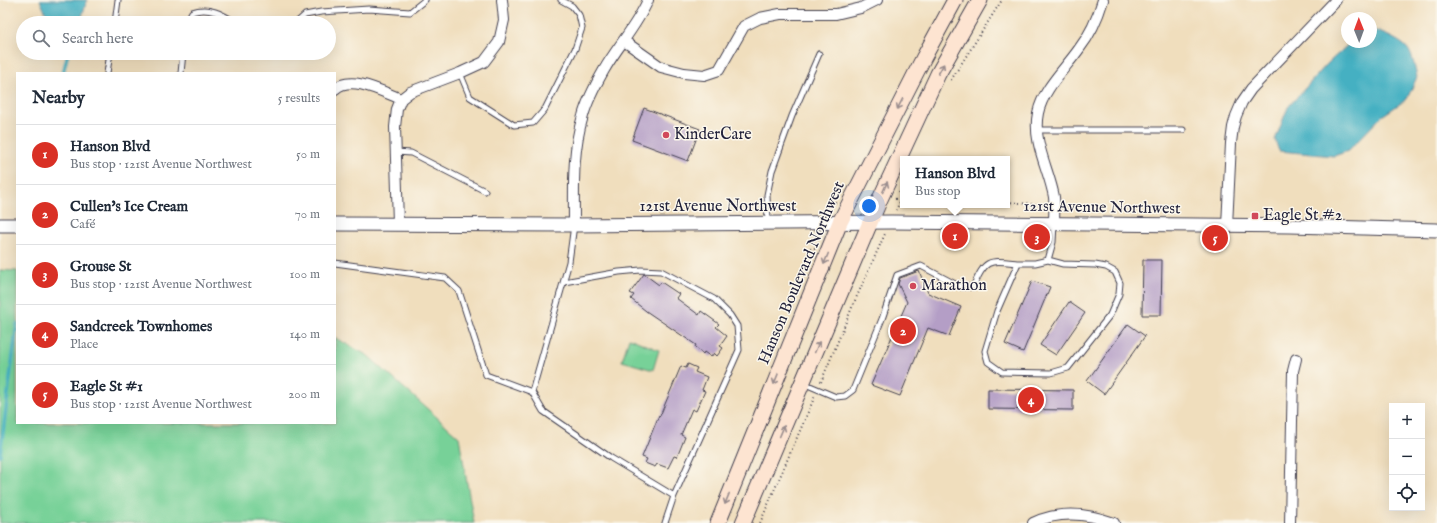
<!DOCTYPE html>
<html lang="en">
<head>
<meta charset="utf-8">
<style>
  :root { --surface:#fff; --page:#f6f6f7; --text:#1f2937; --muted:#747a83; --line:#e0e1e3; --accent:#d93025 }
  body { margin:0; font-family:"IM FELL English",serif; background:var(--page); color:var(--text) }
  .controls { position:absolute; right:12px; bottom:12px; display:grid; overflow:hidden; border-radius:0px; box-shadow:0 4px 16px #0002 }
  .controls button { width:36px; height:36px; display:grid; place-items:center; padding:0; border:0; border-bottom:1px solid var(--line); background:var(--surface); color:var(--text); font:20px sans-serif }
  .compass { position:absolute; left:1341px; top:12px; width:36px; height:36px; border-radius:50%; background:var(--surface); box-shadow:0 4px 16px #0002; rotate:359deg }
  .you { position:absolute; left:869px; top:206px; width:14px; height:14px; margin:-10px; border:3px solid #fff; border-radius:50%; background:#1a73e8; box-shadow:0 0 0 6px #1a73e833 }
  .badge { display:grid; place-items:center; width:26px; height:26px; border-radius:50%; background:var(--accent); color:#fff; font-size:13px; font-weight:700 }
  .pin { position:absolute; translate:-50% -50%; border:2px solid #fff; box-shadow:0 1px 4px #0006 }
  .popup { position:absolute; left:900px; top:156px; width:110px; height:52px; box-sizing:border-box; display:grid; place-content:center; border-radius:0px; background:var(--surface); filter:drop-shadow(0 1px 3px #0005); font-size:13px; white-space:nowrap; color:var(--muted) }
  .popup b { font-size:15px; color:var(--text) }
  .popup::after { content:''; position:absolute; left:50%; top:100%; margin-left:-8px; border:8px solid transparent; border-top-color:var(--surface) }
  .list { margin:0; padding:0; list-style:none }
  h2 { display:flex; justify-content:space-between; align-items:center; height:52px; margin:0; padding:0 16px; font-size:17px }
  h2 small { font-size:13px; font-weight:400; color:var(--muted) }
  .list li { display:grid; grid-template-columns:26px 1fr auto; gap:12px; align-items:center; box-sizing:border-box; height:60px; padding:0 16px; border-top:1px solid var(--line) }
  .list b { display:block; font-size:15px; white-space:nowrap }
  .list p { margin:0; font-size:13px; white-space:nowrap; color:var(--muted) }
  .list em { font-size:13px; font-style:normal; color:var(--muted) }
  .icon { flex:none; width:22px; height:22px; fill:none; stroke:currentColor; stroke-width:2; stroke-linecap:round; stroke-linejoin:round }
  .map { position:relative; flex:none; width:1437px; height:523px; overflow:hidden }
  .search { position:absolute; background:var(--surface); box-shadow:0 4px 16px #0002; left:16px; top:16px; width:320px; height:44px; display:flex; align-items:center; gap:10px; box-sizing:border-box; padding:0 14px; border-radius:22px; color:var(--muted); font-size:15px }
  .panel { position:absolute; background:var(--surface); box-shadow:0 4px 16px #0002; left:16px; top:72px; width:320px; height:352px; border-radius:0px }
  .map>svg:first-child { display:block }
</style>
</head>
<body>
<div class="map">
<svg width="1437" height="523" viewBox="0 0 1437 523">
  <rect width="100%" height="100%" fill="#fbf7ec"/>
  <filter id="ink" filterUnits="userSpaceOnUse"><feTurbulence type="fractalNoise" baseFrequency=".025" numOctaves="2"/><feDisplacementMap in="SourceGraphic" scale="8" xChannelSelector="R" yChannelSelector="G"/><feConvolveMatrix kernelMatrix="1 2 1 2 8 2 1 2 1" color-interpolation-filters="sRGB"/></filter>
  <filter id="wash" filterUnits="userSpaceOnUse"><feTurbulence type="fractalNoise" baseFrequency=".012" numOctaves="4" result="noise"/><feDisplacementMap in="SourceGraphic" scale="16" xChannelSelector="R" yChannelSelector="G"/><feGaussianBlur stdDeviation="0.9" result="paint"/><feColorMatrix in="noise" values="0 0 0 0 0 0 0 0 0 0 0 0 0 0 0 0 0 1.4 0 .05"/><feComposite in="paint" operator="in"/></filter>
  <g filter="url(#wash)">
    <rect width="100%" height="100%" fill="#f0debd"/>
    <path fill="#77d198" stroke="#4c7a6a" d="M0 270 17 271V423H335V338L367 355 459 437 474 523H0Z
      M629 338 659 350 653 370 622 361Z"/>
    <path fill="#44b0c2" stroke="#33697e" d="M40 0H87L80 23H50Z
      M1375 31C1384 33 1403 42 1408 49 1413 56 1415 69 1417 77L1407 99 1382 116 1348 151 1334 156 1279 151 1275 140 1288 107 1328 63 1351 42H1371V32Z"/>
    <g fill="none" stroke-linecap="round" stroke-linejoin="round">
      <path stroke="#44b0c2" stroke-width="3.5" d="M63 73 68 53
        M0 455 17 324"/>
    </g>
    <g id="blocks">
      <path fill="#b49ec6" d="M644 108 700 129 688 161 632 140Z
        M1143 260H1162L1161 315H1142Z
        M919 271 928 293 961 307 949 336 928 328 900 396 871 385 907 302 898 284 900 278Z
        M644 274 659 285 661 282 679 294 676 298 699 315 701 311 719 324 716 327 727 336 720 346 723 348 717 356 714 353 711 357 704 352 703 354 695 347 696 345 646 311 631 299 634 295 630 293Z
        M1032 281 1050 287 1023 352 1005 344Z
        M1069 302 1085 313 1056 355 1040 345Z
        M1128 324 1145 336 1104 394 1087 381Z
        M688 364 697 368 695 372 707 377 702 390 705 391 696 411 692 409 681 435 685 437 677 457 674 456 668 468 657 464 655 467 645 463 647 459 642 457 659 415 660 416 681 366 686 368Z
        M988 389 1073 390V410L988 409Z"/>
    </g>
  </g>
  <g filter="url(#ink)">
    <use href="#blocks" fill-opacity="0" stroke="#413e4e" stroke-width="1"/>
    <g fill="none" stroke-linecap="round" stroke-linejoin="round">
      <g stroke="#413e4e" stroke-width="7">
        <path id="service" d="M115 23 118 0
          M186 23 192 12C209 6 222 14 237 23
          M296 23 305 15 321 12 369 9 410 12 425 0
          M107 73 110 53
          M181 73 183 53
          M460 73 470 97 514 125 533 123 545 109 575 49 582 28 579 15 572 6 561 0
          M1037 130H1183
          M396 152 411 153 485 191
          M768 223 767 195 772 171 792 116 819 54
          M574 225 569 262 532 392 543 411 611 458 674 496
          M1048 260 1063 264 1095 265 1106 267 1115 272 1120 283 1119 294 1110 315 1068 368 1051 373 1002 372 988 362 985 351 997 311 1018 263H1035Z
          M1048 260 1053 242 1054 224
          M335 263 445 278 459 291 486 375 532 392
          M564 282 619 272 641 270 661 271 714 299 730 315 737 326 739 350 674 496 665 523
          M803 383 836 397 845 396 853 390 882 319 897 275 921 266 961 287H973C986 259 987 260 1018 263"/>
      </g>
      <g stroke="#413e4e" stroke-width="12">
        <path id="minor" d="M624 41 661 67 684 73 704 75 719 70 744 26 760 18 780 14H836L861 8 877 0
          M335 89C351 74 383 92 401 99
          M398 223 395 127 397 109 401 99 410 92 460 73 484 62 499 42 504 20 502 0
          M1054 224C1054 215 1055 206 1054 197 1049 169 1032 142 1038 113 1043 89 1065 69 1079 49 1090 35 1098 17 1103 0
          M574 225C574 189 572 151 583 116 587 101 596 84 604 70 617 47 638 24 648 0
          M1227 226 1231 143 1233 127 1236 116 1242 102 1251 89 1336 0
          M1033 523C1060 510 1087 513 1114 523
          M1290 523 1293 371 1296 359"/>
      </g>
      <g stroke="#413e4e" stroke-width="15">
        <path id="tertiary" d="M335 224 574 225 891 222 1290 226 1437 230
          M0 225H17"/>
      </g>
      <g stroke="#413e4e" stroke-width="17">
        <path id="secondary" d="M718 523 840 222 924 57 955 0
          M743 523 880 199 938 74 980 0"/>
      </g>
      <path stroke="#413e4e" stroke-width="2" stroke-dasharray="1 3" stroke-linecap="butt" d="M951 80 1002 0
        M899 192 903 200
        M895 199 902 198 896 210
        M1007 202 1044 205
        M831 203 836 202
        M810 249 815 248
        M821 382 853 305 885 234
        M760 523 815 396"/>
      <use href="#service" stroke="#fff" stroke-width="5"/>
      <use href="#minor" stroke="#fff" stroke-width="10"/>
      <use href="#tertiary" stroke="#fff" stroke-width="13"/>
      <use href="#secondary" stroke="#fde4d1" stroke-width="15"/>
    </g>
    <defs><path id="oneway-shaft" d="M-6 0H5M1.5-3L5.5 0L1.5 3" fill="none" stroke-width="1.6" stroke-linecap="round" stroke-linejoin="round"/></defs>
    <g stroke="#9a8d8e">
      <use href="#oneway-shaft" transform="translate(941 69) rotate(-61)"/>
      <use href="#oneway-shaft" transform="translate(900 104) rotate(117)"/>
      <use href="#oneway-shaft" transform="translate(885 187) rotate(-66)"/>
      <use href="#oneway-shaft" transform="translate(826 259) rotate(112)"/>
      <use href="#oneway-shaft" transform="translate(817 347) rotate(-67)"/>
      <use href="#oneway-shaft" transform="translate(776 379) rotate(112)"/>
      <use href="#oneway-shaft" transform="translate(782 431) rotate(-67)"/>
      <use href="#oneway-shaft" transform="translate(727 499) rotate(112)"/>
    </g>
  </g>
  <g fill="#d1495b" stroke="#fbf7ec" stroke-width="1.5">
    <circle cx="666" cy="135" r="4"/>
    <rect x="1251" y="212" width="8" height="8" rx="2"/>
    <circle cx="913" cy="286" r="4"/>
  </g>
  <g text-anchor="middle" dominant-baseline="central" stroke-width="3" stroke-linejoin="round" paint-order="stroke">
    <g font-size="16" fill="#22223b" stroke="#fbf7ec" text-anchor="start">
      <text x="674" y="135">KinderCare</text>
      <text x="1263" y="216">Eagle St #2</text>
      <text x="921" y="286">Marathon</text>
    </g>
    <g font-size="16" fill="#22223b" stroke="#fbf7ec">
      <text x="718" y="207">121st Avenue Northwest</text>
      <text transform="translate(1102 208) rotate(1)">121st Avenue Northwest</text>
      <text transform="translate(802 273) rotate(-67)">Hanson Boulevard Northwest</text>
    </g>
  </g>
</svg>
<div class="controls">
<button>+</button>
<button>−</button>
<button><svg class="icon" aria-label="locate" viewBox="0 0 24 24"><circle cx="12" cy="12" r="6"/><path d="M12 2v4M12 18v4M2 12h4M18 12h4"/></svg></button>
</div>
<svg class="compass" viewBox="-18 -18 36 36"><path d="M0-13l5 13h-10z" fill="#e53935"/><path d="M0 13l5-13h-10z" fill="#747a83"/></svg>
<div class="you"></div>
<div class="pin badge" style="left:955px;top:236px">1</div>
<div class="popup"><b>Hanson Blvd</b>Bus stop</div>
<div class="pin badge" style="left:903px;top:331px">2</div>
<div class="pin badge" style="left:1037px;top:237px">3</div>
<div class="pin badge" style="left:1031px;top:400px">4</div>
<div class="pin badge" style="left:1215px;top:238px">5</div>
<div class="search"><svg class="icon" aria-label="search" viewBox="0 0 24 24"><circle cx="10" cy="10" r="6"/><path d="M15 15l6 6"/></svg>Search here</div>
<section class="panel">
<h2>Nearby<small>5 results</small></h2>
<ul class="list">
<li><span class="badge">1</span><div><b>Hanson Blvd</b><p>Bus stop · 121st Avenue Northwest</p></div><em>50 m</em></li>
<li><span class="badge">2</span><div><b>Cullen's Ice Cream</b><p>Café</p></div><em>70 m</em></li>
<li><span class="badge">3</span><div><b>Grouse St</b><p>Bus stop · 121st Avenue Northwest</p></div><em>100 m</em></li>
<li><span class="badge">4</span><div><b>Sandcreek Townhomes</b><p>Place</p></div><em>140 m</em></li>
<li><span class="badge">5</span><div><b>Eagle St #1</b><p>Bus stop · 121st Avenue Northwest</p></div><em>200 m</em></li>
</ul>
</section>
</div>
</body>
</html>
